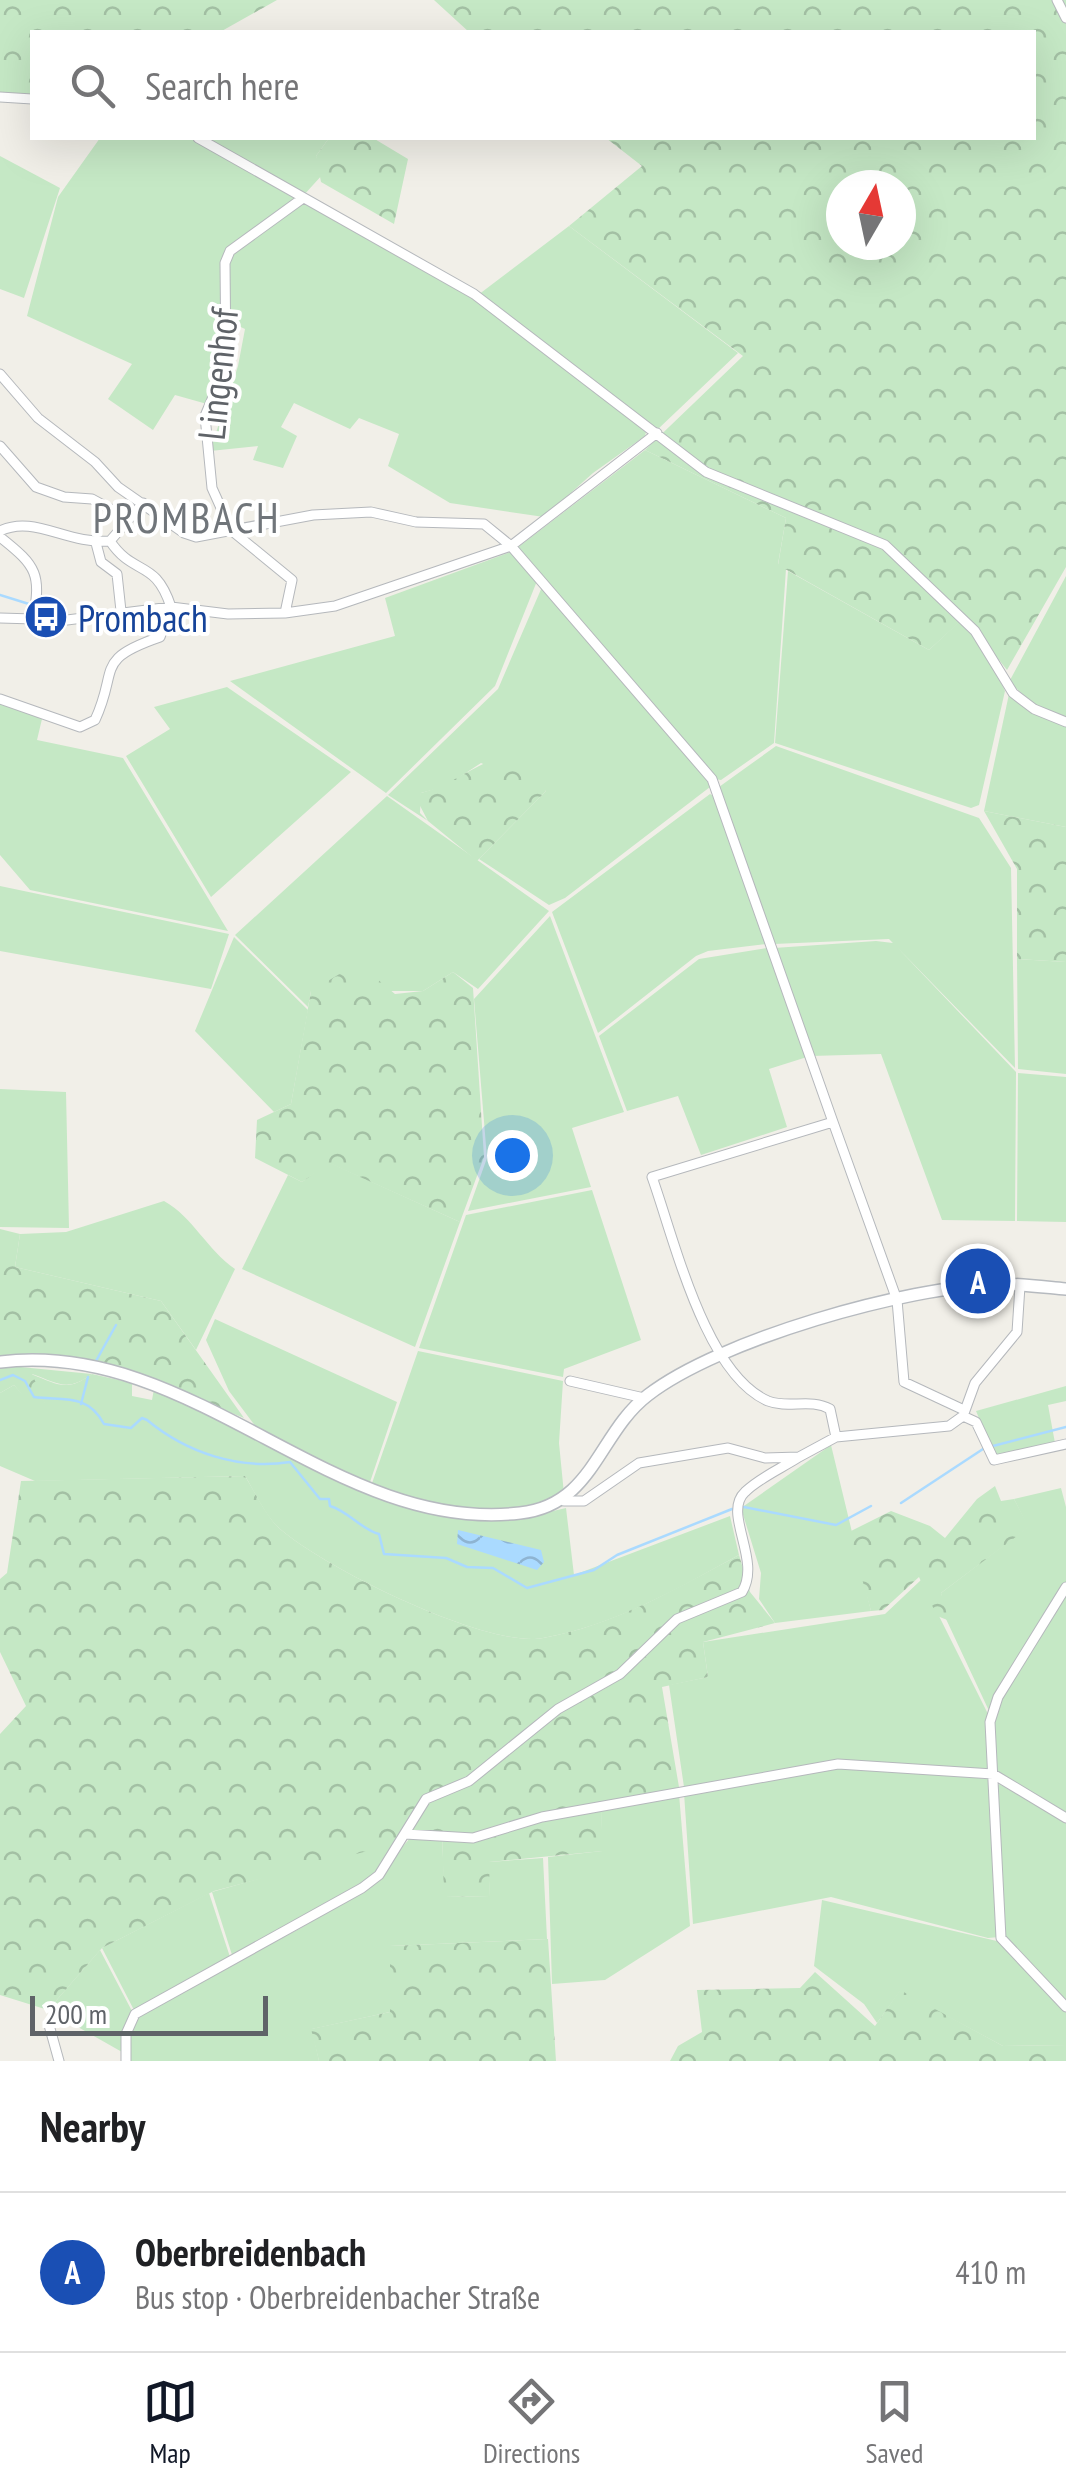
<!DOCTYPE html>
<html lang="en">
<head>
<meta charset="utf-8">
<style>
  :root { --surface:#fff; --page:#f2f2f2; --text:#202124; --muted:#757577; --line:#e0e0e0; --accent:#111827 }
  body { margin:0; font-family:"PT Sans Narrow",sans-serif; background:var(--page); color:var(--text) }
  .compass { position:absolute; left:826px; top:170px; width:90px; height:90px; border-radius:50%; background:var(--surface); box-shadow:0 10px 40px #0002; rotate:9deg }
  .scale { position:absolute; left:30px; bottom:25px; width:238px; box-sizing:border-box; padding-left:10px; border:5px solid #5f6368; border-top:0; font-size:28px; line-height:35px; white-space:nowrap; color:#5f6368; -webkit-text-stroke:8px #fff; paint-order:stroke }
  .you { position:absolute; left:512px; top:1155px; width:35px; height:35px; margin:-25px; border:8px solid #fff; border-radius:50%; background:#1a73e8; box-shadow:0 0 0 15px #1a73e833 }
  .badge { display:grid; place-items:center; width:65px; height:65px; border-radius:50%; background:var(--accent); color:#fff; font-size:32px; font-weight:700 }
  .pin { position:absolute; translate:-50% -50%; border:5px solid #fff; box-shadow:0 2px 10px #0006 }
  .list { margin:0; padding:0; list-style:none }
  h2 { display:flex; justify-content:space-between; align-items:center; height:130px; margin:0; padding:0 40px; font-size:42px }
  h2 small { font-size:32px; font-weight:400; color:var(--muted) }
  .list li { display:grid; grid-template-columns:65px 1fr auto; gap:30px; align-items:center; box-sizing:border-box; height:160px; padding:0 40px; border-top:2px solid var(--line) }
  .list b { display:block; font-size:38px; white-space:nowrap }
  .list p { margin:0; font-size:32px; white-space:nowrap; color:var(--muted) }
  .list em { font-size:32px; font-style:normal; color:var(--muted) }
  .icon { flex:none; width:55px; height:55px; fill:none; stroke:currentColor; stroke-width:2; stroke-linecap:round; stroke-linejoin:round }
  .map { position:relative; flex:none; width:1066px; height:2061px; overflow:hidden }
  .search { position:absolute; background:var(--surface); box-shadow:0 10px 40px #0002; left:30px; right:30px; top:30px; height:110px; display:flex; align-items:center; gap:25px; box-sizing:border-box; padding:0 35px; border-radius:0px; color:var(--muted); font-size:38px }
  .sheet { height:290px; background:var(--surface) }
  nav { display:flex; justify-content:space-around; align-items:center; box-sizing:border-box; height:140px; border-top:2px solid var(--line); background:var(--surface); font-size:28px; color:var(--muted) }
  nav a { display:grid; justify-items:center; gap:5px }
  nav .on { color:var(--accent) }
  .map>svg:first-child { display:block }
</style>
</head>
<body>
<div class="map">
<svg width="1066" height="2061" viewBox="0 0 1066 2061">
  <defs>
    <pattern id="forest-crowns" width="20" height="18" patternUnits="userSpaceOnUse" patternTransform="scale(2.5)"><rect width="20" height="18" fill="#c5e8c5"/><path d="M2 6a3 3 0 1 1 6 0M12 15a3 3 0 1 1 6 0" fill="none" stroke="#a3c0a4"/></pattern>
    <pattern id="water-waves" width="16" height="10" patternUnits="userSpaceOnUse" patternTransform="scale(2.5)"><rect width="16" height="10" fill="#aadaff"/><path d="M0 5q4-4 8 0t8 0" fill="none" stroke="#8eb4d2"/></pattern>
  </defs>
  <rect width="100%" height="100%" fill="#f1efe8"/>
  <path fill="#c5e8c5" d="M100 138H192L295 198 228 251 224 366 207 404 175 395 153 430 108 399 132 364 27 316 58 197Z
    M201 138H329L316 156 323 174 303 196Z
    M0 156 60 188 24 298 0 289Z
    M303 202 456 286 646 432 645 436 593 473 544 517 450 503 388 466 399 434 359 418 350 429 294 403 281 427 297 436 283 468 253 460 258 446 210 451 238 366 245 329 230 322 226 264 232 252Z
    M569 226 738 353 657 430 478 295Z
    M645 450 786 518 778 564 786 569 774 743 721 780 715 779 517 548Z
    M511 552 537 581 495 686 386 793 230 681 395 636 385 598Z
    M788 571 929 650 962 619 984 648 1005 691 979 805 971 808 775 743Z
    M1066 576V719L1036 706 1009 682Z
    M542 587 708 778 710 787 565 898 549 905 479 859 546 791 481 763 446 786 421 793 420 813 428 821 388 795 498 689Z
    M227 687 351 772 211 897 126 756 170 729 154 707Z
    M1009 694 1066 725V827L984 811Z
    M0 703 42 719 37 740 123 758 228 931 30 890 0 855Z
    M776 746 979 818 1011 868 1015 1068 889 939 774 944 719 787Z
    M710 794 715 797 767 944 708 951 696 956 598 1033 552 912Z
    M387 796 549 911 478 989 453 972 423 991H311L308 1007 235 935Z
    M0 886 229 934 211 989 0 951Z
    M550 916 624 1112 572 1128 591 1187 468 1211 487 1158 474 999Z
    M234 937 308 1010 291 1104 274 1112 195 1031Z
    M876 941 893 943 1016 1072 1015 1221 942 1220 881 1054 811 1056 774 948Z
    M767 948 807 1057 769 1069 787 1127 701 1155 678 1096 627 1111 599 1036 699 959Z
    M1017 959 1066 962V1074L1018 1069Z
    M1018 1073 1066 1077V1222L1017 1221Z
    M0 1089 66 1092 69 1228 0 1227Z
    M328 1162 460 1222 415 1347 242 1269 288 1175 302 1182Z
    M592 1190 641 1340 564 1369 563 1377 419 1348 466 1215Z
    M164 1201C193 1217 207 1250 235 1269L196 1350 161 1301 15 1267 20 1234 66 1232Z
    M215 1319 397 1402 369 1485 256 1427 229 1391 206 1340Z
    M418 1351 563 1381 559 1443 564 1494C501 1527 436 1502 371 1486Z
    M31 1374C59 1385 67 1392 92 1374L132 1383V1396L152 1400 154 1389 412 1509 481 1519 523 1518 566 1508 574 1575 730 1516 739 1555C675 1590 615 1625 543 1638 487 1649 320 1566 278 1527 264 1514 255 1492 245 1476L35 1481 0 1466V1393L14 1385 23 1395 45 1404Z
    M1066 1386V1401L1048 1405 1055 1443 995 1456 976 1411Z
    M831 1445 871 1611 775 1623 759 1599 761 1573 741 1508Z
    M1061 1488 1066 1507V1583L990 1713 946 1619 941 1593 1028 1527 1014 1499Z
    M921 1580 989 1716 988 1771 839 1762 684 1787 669 1685 708 1677 703 1642 885 1614Z
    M1066 1590V1816L997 1773 992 1726 996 1708Z
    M841 1766 989 1779 999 1937 988 1938 831 1897 693 1924 684 1793Z
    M999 1784 1066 1821V2003L1006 1941 996 1788Z
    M679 1794 690 1926 605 1980 552 1984 548 1857 602 1851 601 1808Z
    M411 1837 442 1839 445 1896 490 1897 488 1862 543 1858 547 1939 390 1946V2012L312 2029 319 2061H131L127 2057 129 2031 141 2012 301 1928 368 1886Z
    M398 1839 377 1874 232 1955 212 1892Z
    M209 1893 230 1957 135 2012 102 1948Z
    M822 1900 1001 1942 1066 2012V2045L1003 2046 900 1991 877 2023 864 2004 814 1966Z
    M100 1950 133 2013 122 2052 48 2010Z"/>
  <path fill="url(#forest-crowns)" fill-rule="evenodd" d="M0 0H277L220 32H32V101L0 97Z
    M434 0H1066V567L1007 670 965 617 929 650 778 565 786 518 645 450 743 356 569 226 642 166 606 138H1034V32H469ZM841 185H901V245H841Z
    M329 138H373L408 159 394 224 321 182 316 156Z
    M502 756 546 791 477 861 428 821 418 802 421 793C451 785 473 766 502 756Z
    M984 811 1066 827V962L1017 959V869Z
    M358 963 395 994 423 991 453 972 473 988 484 1157 460 1222 329 1163 302 1182 255 1158 257 1120 291 1104 311 991Z
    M0 1229 20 1234 15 1267 161 1301 244 1418C153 1381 99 1360 0 1356Z
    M0 1365 92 1374C67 1392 60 1384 32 1374L46 1405 37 1413 14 1385 0 1393Z
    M245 1476C255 1492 265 1514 278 1527 320 1566 487 1649 543 1638 615 1625 675 1589 739 1555L750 1592 775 1623 703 1642 708 1677 662 1687 679 1787 601 1808 603 1851 489 1862 490 1897 444 1896 442 1834 413 1832 383 1847 214 1891 102 1948 48 2010 0 1995V1734L26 1706 0 1652V1579L7 1573 21 1481Z
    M995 1486 1001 1501 1014 1499 1029 1527 941 1593 950 1621 937 1616 919 1577 883 1610 871 1611 849 1532 891 1511 930 1526 945 1538 977 1499Z
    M548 1939 556 2061H319L311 2029 390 2012V1946Z
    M815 1972 875 2026 900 1990 1003 2046 1066 2045V2061H670L678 2046 702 2032 697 1990 800 1988Z"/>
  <path fill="url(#water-waves)" d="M458 1530 541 1550 544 1562 537 1570 457 1544Z"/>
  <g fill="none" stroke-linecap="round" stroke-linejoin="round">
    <path stroke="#aadaff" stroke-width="2.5" d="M0 595 29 604
      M96 1361 116 1325
      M0 1380 13 1375 25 1381 34 1397C61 1401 87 1392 104 1424L131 1428 142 1418 147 1420C187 1453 239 1470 290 1462L320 1499H329L330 1506C348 1511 362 1530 379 1534L384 1554 446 1558 467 1567 493 1568 527 1588 594 1570 617 1555 732 1509
      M81 1404 88 1377
      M993 1446 1066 1427
      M901 1503 983 1449
      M744 1507 836 1525 871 1506"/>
    <g stroke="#b5b8bc" stroke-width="11">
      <path id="street" d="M1057 0 1066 18
        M0 97 32 99
        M198 138 474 294 706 472 885 545 975 631 1013 693 1034 709 1066 722
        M0 374 38 418 95 462 118 487 184 533 196 537 313 515 371 512 416 522 484 524 511 546 712 779 833 1122
        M0 446 36 487 64 497 92 499 129 519
        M0 531C34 514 67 545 110 541L143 503
        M0 537C38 567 41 574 33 621
        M96 543 101 562 117 574 121 611
        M285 613 292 580 231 530 212 488 205 416 226 366 225 263 230 251 303 198
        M0 618 67 620 171 607 228 614 285 613 335 606 511 546 657 433
        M0 699 80 727 95 720C119 669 93 660 160 637L171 607C155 558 134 577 110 541
        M570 1381 644 1398
        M963 1416 976 1422 994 1460 1066 1444
        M836 1437 830 1409C811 1398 788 1409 768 1401 705 1374 674 1238 652 1177L833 1122 897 1300 904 1382 964 1410
        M564 1501H584L639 1463 728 1448 765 1458 799 1457 836 1437 949 1426 963 1416 975 1383 1017 1332 1020 1286
        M1066 1587 998 1697 990 1722 1001 1938 1066 2007
        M405 1834 473 1838 542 1817 838 1764 993 1774 1066 1818
        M49 2025 59 2061
        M126 2061V2034L135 2014 362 1888 379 1875 426 1799 469 1781 558 1709 620 1674 677 1619 742 1592C762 1560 722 1513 745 1492 759 1478 782 1468 799 1457"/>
    </g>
    <g stroke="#b6babf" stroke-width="14">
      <path id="secondary" d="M0 1362C194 1338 333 1535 520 1513 594 1505 598 1433 648 1395 721 1339 906 1287 998 1284 1021 1284 1044 1287 1066 1289"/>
    </g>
    <use href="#street" stroke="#fff" stroke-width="9"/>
    <use href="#secondary" stroke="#fff" stroke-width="11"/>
  </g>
  <defs>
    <g id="bus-disc" transform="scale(2.25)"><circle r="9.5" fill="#1a4fb4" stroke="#fff"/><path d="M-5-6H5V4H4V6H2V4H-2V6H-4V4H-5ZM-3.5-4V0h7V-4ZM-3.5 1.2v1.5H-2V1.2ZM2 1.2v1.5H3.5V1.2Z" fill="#fff"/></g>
  </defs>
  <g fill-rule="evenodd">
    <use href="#bus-disc" x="46" y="617"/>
  </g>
  <g text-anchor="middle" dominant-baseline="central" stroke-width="8" stroke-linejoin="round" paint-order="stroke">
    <g font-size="38" fill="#5f6368" stroke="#fff">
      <text transform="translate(217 374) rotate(-84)">Lingenhof</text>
    </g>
    <g font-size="38" fill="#164399" stroke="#fff" text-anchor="start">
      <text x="78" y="617">Prombach</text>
    </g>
    <g font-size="42" letter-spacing="2.5" fill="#70757a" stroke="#fff">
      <text x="187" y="517">PROMBACH</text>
    </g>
  </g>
</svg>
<svg class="compass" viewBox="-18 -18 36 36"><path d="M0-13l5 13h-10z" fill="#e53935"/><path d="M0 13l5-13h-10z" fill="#757577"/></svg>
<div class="scale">200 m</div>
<div class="you"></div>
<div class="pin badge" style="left:978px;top:1281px;background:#1a4fb4">A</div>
<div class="search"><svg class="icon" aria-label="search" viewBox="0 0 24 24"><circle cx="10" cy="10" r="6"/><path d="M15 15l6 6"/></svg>Search here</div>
</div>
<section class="sheet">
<h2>Nearby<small></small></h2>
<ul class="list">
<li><span class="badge" style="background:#1a4fb4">A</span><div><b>Oberbreidenbach</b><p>Bus stop · Oberbreidenbacher Straße</p></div><em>410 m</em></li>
</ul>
</section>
<nav>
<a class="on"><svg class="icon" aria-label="map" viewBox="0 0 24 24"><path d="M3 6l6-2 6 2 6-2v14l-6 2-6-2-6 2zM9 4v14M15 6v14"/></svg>Map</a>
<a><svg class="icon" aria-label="directions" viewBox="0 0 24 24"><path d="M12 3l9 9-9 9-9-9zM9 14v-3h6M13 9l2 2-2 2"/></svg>Directions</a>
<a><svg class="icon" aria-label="saved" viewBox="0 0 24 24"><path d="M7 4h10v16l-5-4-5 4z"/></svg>Saved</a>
</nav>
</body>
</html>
